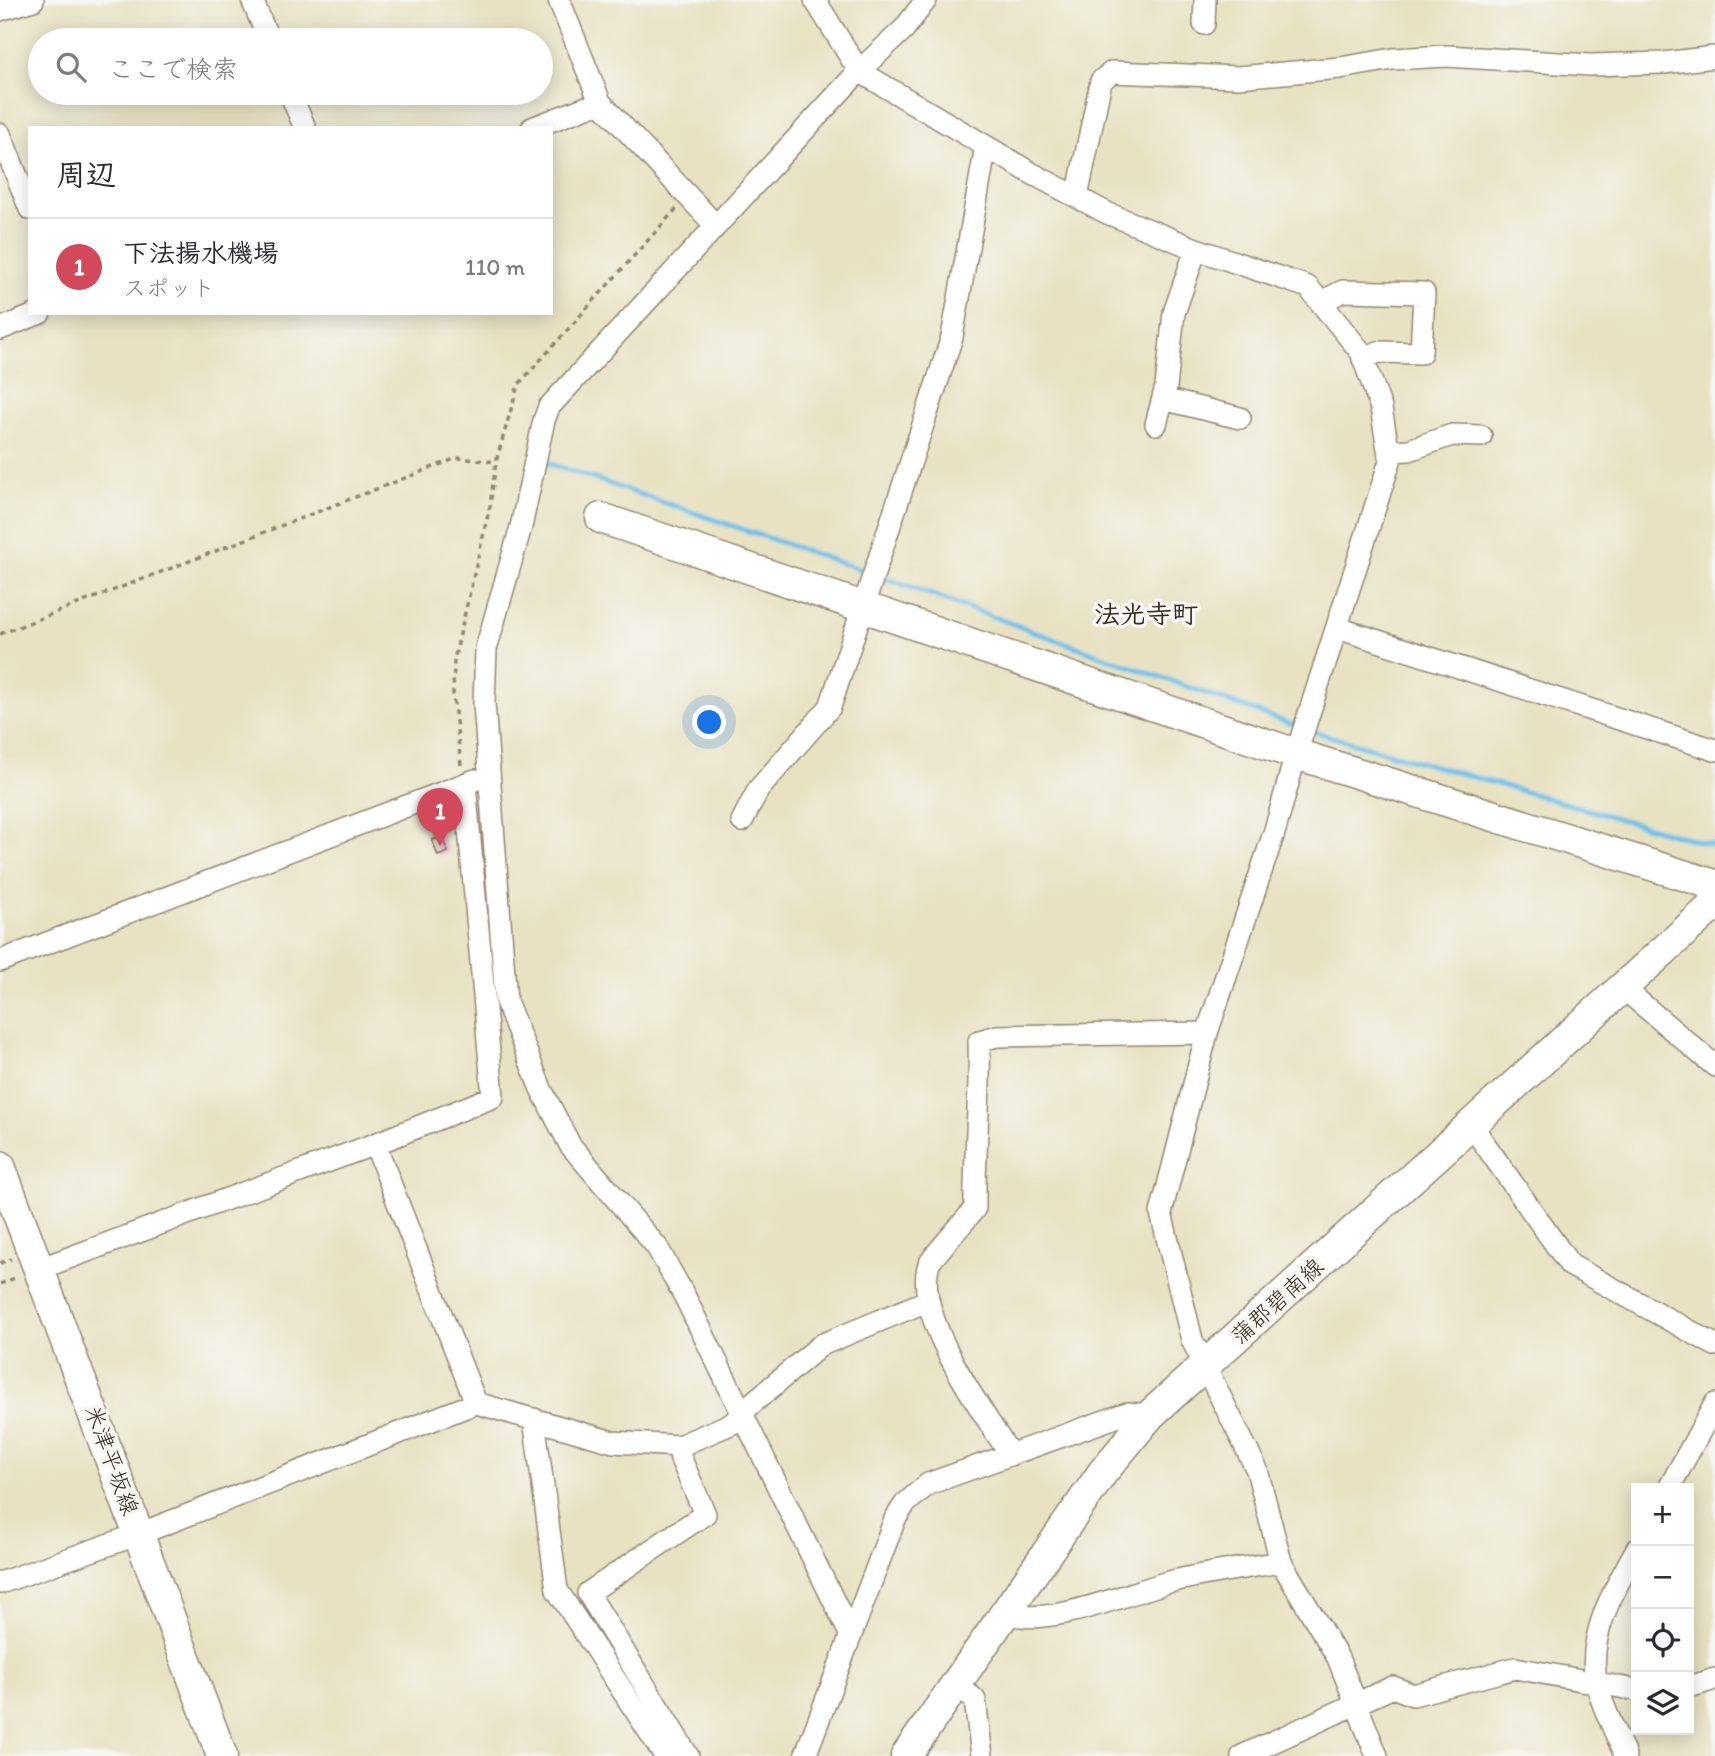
<!DOCTYPE html>
<html lang="ja">
<head>
<meta charset="utf-8">
<style>
  :root { --surface:#fff; --page:#f7f7f7; --text:#2b2b33; --muted:#7c7c81; --line:#e1e1e2; --accent:#d1495b }
  body { margin:0; font-family:Itim,"Klee One",sans-serif; background:var(--page); color:var(--text) }
  .controls { position:absolute; right:21px; bottom:21px; display:grid; overflow:hidden; border-radius:0px; box-shadow:0 4px 18px #0003 }
  .controls button { width:63px; height:63px; display:grid; place-items:center; padding:0; border:0; border-bottom:2px solid var(--line); background:var(--surface); color:var(--text); font:35px sans-serif }
  .you { position:absolute; left:710px; top:723px; width:24px; height:24px; margin:-18px; border:5px solid #fff; border-radius:50%; background:#1a73e8; box-shadow:0 0 0 10px #1a73e833 }
  .badge { display:grid; place-items:center; width:46px; height:46px; border-radius:50%; background:var(--accent); color:#fff; font-size:23px; font-weight:700 }
  .pin { position:absolute; translate:-50% -58px; filter:drop-shadow(0 2px 4px #0008) }
  .pin::after { content:''; position:absolute; top:37px; width:24px; height:21px; background:inherit; clip-path:polygon(0 0,100% 0,50% 100%) }
  .list { margin:0; padding:0; list-style:none }
  h2 { display:flex; justify-content:space-between; align-items:center; height:91px; margin:0; padding:0 28px; font-size:30px }
  h2 small { font-size:23px; font-weight:400; color:var(--muted) }
  .list li { display:grid; grid-template-columns:46px 1fr auto; gap:21px; align-items:center; box-sizing:border-box; height:98px; padding:0 28px; border-top:2px solid var(--line) }
  .list b { display:block; font-size:26px; white-space:nowrap }
  .list p { margin:0; font-size:23px; white-space:nowrap; color:var(--muted) }
  .list em { font-size:23px; font-style:normal; color:var(--muted) }
  .icon { flex:none; width:38px; height:38px; fill:none; stroke:currentColor; stroke-width:2; stroke-linecap:round; stroke-linejoin:round }
  .map { position:relative; flex:none; width:1715px; height:1756px; overflow:hidden }
  .search { position:absolute; background:var(--surface); box-shadow:0 4px 18px #0003; left:28px; top:28px; width:525px; height:77px; display:flex; align-items:center; gap:18px; box-sizing:border-box; padding:0 24px; border-radius:38px; color:var(--muted); font-size:26px }
  .panel { position:absolute; background:var(--surface); box-shadow:0 4px 18px #0003; left:28px; top:126px; width:525px; height:189px; border-radius:0px }
  .map>svg:first-child { display:block }
</style>
</head>
<body>
<div class="map">
<svg width="1715" height="1756" viewBox="0 0 1715 1756">
  <rect width="100%" height="100%" fill="#f6f6f2"/>
  <filter id="ink" filterUnits="userSpaceOnUse"><feTurbulence type="fractalNoise" baseFrequency=".0143" numOctaves="2"/><feDisplacementMap in="SourceGraphic" scale="14" xChannelSelector="R" yChannelSelector="G"/><feConvolveMatrix kernelMatrix="1 2 1 2 8 2 1 2 1" color-interpolation-filters="sRGB"/></filter>
  <filter id="wash" filterUnits="userSpaceOnUse"><feTurbulence type="fractalNoise" baseFrequency=".00686" numOctaves="4" result="noise"/><feDisplacementMap in="SourceGraphic" scale="28" xChannelSelector="R" yChannelSelector="G"/><feGaussianBlur stdDeviation="1.57" result="paint"/><feColorMatrix in="noise" values="0 0 0 0 0 0 0 0 0 0 0 0 0 0 0 0 0 1.4 0 .05"/><feComposite in="paint" operator="in"/></filter>
  <g filter="url(#wash)">
    <rect width="100%" height="100%" fill="#e8e2c2"/>
    <g fill="none" stroke-linecap="round" stroke-linejoin="round">
      <path stroke="#70c0eb" stroke-width="5" d="M548 463 868 572
        M877 575 1299 727
        M1308 730 1711 845 1715 842"/>
    </g>
    <g id="blocks">
      <path fill="#eea1cc" d="M442 837 448 852 438 856 432 840Z"/>
    </g>
  </g>
  <g filter="url(#ink)">
    <use href="#blocks" fill-opacity="0" stroke="#928670" stroke-width="2"/>
    <g fill="none" stroke-linecap="round" stroke-linejoin="round">
      <g stroke="#928670" stroke-width="24">
        <path id="street" d="M252 0 269 40
          M559 0 600 102 716 226
          M815 0 859 71 1031 173 1107 213 1196 249 1308 287 1361 352 1381 408 1390 461 1296 754 1275 830 1207 1033 1161 1213 1192 1340 1257 1470 1281 1562 1338 1658 1377 1756
          M0 10 33 0
          M1204 24 1205 0
          M290 93 305 128
          M532 128 600 102
          M0 134 30 209
          M1077 197 1101 81 1112 72 1238 77 1340 68 1393 59 1447 56 1590 65 1663 63 1715 57
          M1321 302 1343 291 1424 293 1421 353 1378 352 1363 359
          M0 329 40 313
          M1163 399 1240 418
          M1156 424 1166 387 1174 313 1196 249
          M1389 451 1409 450 1452 435 1481 436
          M1338 628 1715 750
          M742 821 758 790 830 707 952 337 986 146
          M0 961 475 780
          M1623 988 1715 1066
          M1472 1126 1570 1265 1715 1345
          M375 1144 476 1403
          M39 1269 375 1144 493 1097 465 784
          M534 1419 557 1590 665 1756
          M679 1446 681 1459 705 1514 588 1593 688 1756
          M1009 1453C982 1410 915 1319 928 1267 930 1258 966 1221 975 1208 974 1152 981 1097 979 1041L997 1036 1207 1033
          M1669 1488 1715 1404
          M0 1583 139 1534 476 1403 613 1442 679 1446 733 1423 749 1406 821 1345 927 1301
          M1006 1613C1050 1628 1124 1594 1169 1582 1206 1573 1243 1568 1281 1562
          M850 1634 685 1297 657 1247 570 1145 541 1089 506 1001 484 703 486 649 521 527 544 420 549 407 859 71 904 29 926 0
          M956 1683 975 1700 982 1756
          M1689 1687 1715 1679
          M805 1756 895 1519 905 1504 928 1484 1127 1413 1150 1415
          M1242 1756 1393 1687 1413 1695 1515 1668 1636 1690
          M1625 1756C1616 1731 1598 1700 1595 1673 1590 1629 1616 1587 1636 1550"/>
      </g>
      <g stroke="#928670" stroke-width="33">
        <path id="secondary" d="M601 518 1296 754 1715 885
          M0 1166 222 1756
          M906 1756 1103 1472 1150 1415 1715 904"/>
      </g>
      <path stroke="#928670" stroke-width="3.5" stroke-dasharray="5 5" stroke-linecap="butt" d="M0 634 457 458 496 462
        M461 765 453 695 454 660 490 506 496 462 518 385 677 208
        M0 1263 11 1259
        M0 1284 17 1277"/>
      <use href="#street" stroke="#fff" stroke-width="21"/>
      <use href="#secondary" stroke="#fff" stroke-width="30"/>
    </g>
  </g>
  <g text-anchor="middle" dominant-baseline="central" stroke-width="7" stroke-linejoin="round" paint-order="stroke">
    <g font-size="23" fill="#3b2a1e" stroke="#f6f6f2">
      <text transform="translate(1277 1301) rotate(-42)">蒲郡碧南線</text>
      <text transform="translate(112 1460) rotate(70)">米津平坂線</text>
    </g>
    <g font-size="26" font-weight="bold" fill="#3b2a1e" stroke="#f6f6f2">
      <text x="1146" y="614">法光寺町</text>
    </g>
  </g>
</svg>
<div class="controls">
<button>+</button>
<button>−</button>
<button><svg class="icon" aria-label="locate" viewBox="0 0 24 24"><circle cx="12" cy="12" r="6"/><path d="M12 2v4M12 18v4M2 12h4M18 12h4"/></svg></button>
<button><svg class="icon" aria-label="layers" viewBox="0 0 24 24"><path d="M12 4l9 5-9 5-9-5zM3 14l9 5 9-5"/></svg></button>
</div>
<div class="you"></div>
<div class="pin badge" style="left:440px;top:846px">1</div>
<div class="search"><svg class="icon" aria-label="search" viewBox="0 0 24 24"><circle cx="10" cy="10" r="6"/><path d="M15 15l6 6"/></svg>ここで検索</div>
<section class="panel">
<h2>周辺<small></small></h2>
<ul class="list">
<li><span class="badge">1</span><div><b>下法揚水機場</b><p>スポット</p></div><em>110 m</em></li>
</ul>
</section>
</div>
</body>
</html>
